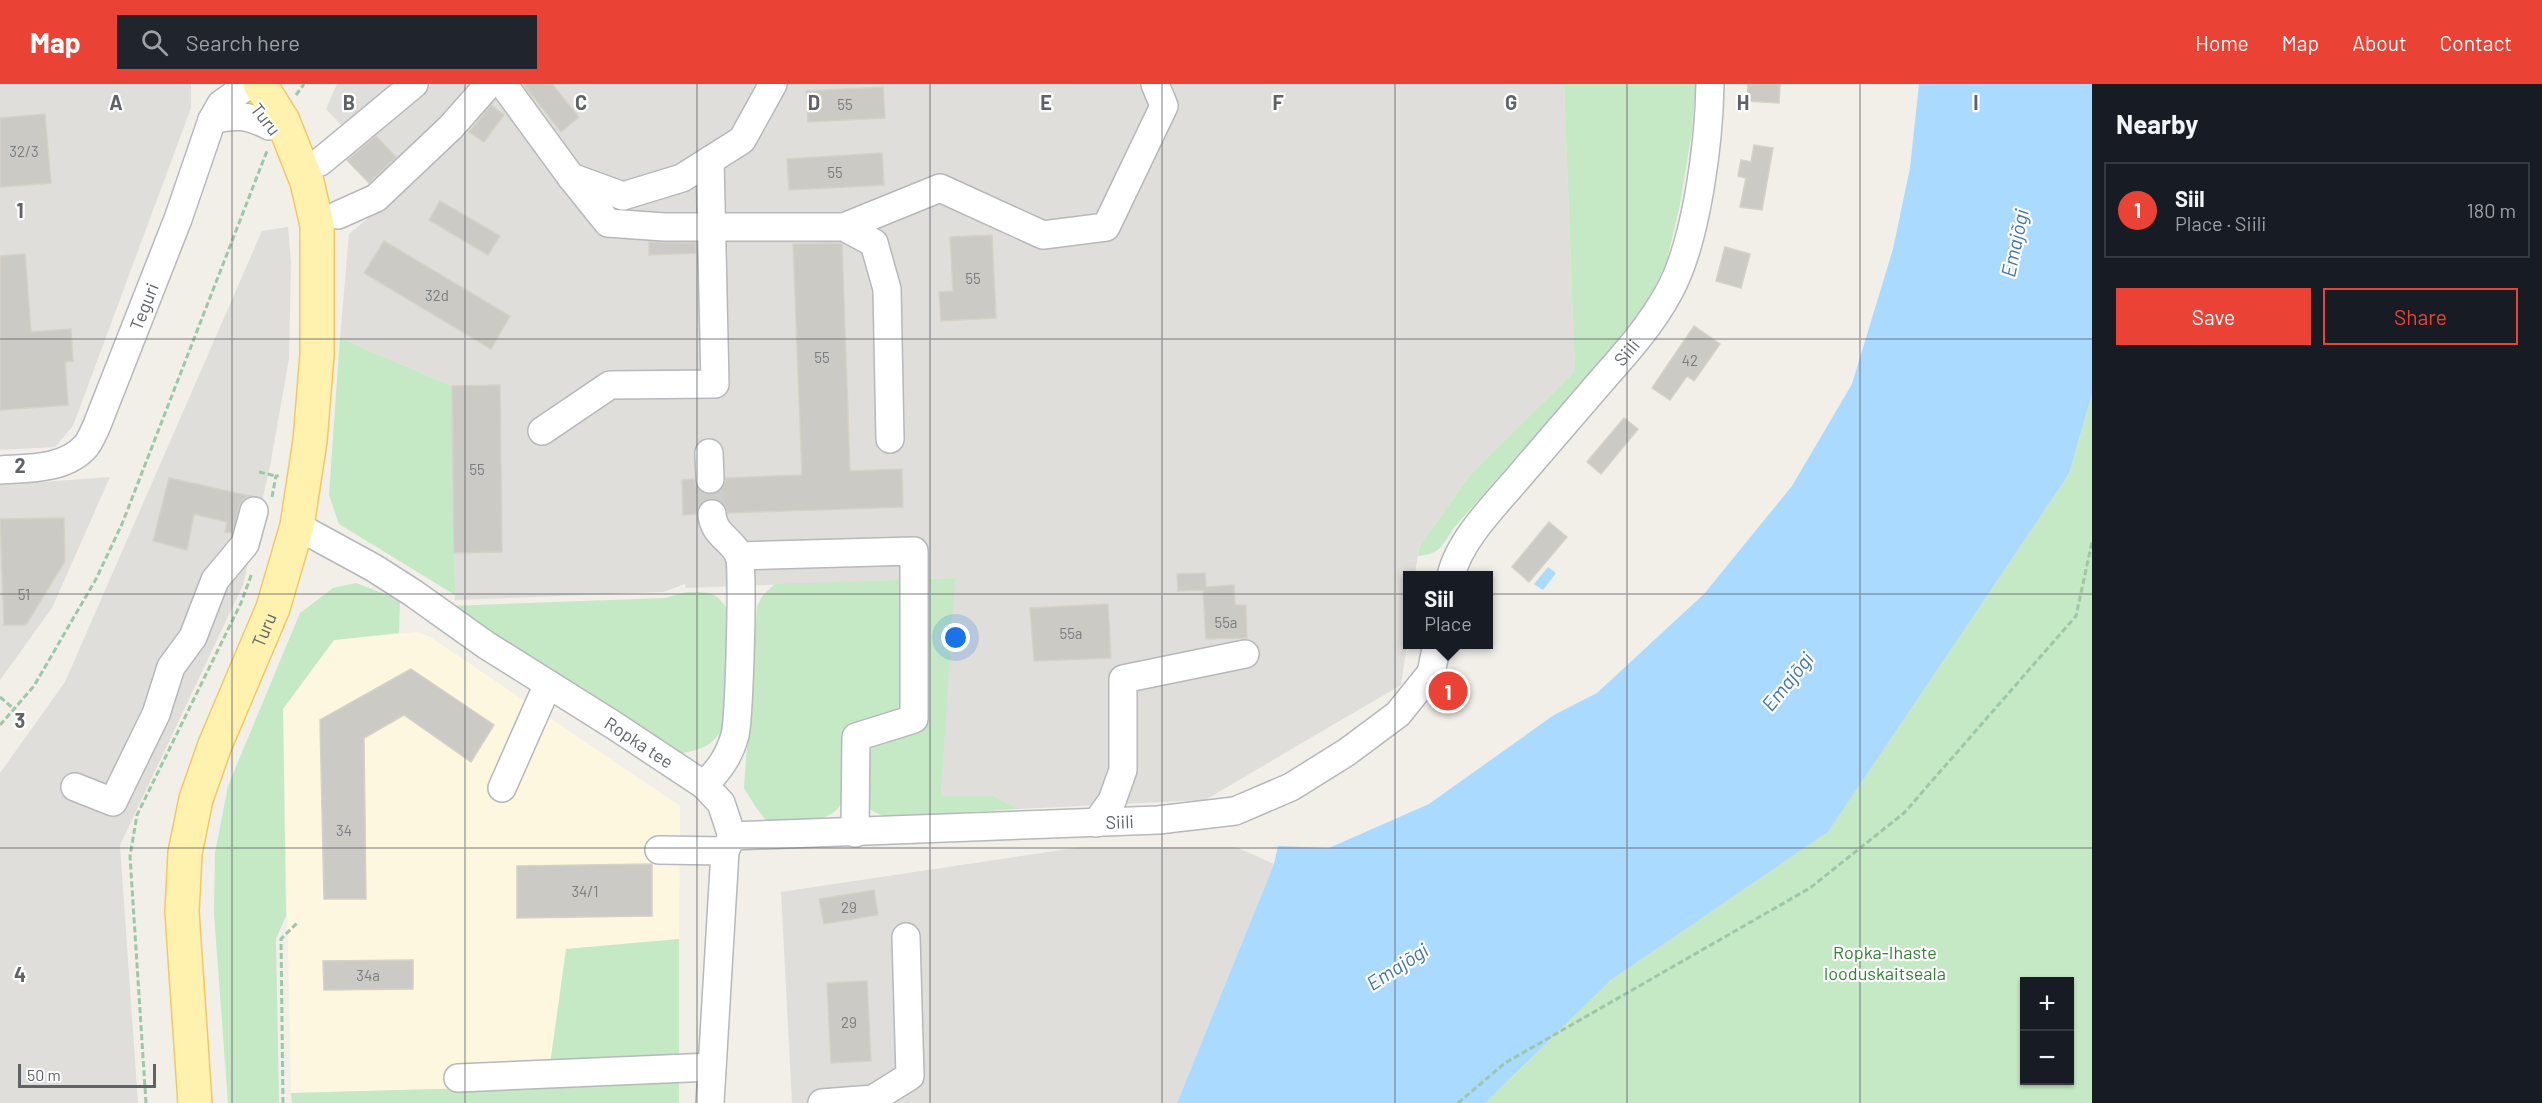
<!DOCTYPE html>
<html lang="en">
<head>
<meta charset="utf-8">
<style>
  :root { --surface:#171b24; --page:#20242c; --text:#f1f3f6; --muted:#9ea1a6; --line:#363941; --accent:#ea4335 }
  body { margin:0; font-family:Barlow,sans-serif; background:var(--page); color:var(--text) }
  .controls { position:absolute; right:18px; bottom:18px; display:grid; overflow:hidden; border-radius:0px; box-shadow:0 2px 4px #0004 }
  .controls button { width:54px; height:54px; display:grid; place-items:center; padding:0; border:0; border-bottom:2px solid var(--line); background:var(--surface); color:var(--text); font:30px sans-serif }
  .scale { position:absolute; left:18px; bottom:15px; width:138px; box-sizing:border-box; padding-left:6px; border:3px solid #5f6368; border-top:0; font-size:16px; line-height:21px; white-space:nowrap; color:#5f6368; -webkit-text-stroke:4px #fff; paint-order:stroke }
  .you { position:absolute; left:956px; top:554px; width:21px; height:21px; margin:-15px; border:4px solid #fff; border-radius:50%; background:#1a73e8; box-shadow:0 0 0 9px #1a73e833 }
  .badge { display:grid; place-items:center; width:39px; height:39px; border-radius:50%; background:var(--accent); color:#fff; font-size:20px; font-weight:700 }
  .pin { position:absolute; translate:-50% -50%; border:3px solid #fff; box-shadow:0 2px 6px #0006 }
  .popup { position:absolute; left:1403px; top:487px; width:90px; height:78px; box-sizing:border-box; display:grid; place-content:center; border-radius:0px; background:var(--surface); filter:drop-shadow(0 2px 4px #0005); font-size:20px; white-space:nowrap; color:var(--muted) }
  .popup b { font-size:22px; color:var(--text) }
  .popup::after { content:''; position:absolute; left:50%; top:100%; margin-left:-12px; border:12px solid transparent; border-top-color:var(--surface) }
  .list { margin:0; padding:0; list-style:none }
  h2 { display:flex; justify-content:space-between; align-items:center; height:78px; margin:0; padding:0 24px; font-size:26px }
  h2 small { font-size:20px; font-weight:400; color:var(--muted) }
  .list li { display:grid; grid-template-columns:39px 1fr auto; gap:18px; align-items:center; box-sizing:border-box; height:96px; margin:0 12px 12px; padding:0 12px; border:2px solid var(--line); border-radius:0px }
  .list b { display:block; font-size:22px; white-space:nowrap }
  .list p { margin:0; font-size:20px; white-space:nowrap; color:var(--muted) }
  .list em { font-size:20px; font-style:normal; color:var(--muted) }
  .actions { display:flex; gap:12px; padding:18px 24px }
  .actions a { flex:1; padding:14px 0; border:2px solid var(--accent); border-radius:0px; text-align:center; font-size:21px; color:var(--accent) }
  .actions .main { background:var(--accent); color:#fff }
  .icon { flex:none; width:33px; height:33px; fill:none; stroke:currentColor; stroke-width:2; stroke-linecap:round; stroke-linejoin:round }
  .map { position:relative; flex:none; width:2092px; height:1019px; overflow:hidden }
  header { display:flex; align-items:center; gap:36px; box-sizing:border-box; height:84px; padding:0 30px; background:var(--accent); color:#fff }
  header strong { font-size:28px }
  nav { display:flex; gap:33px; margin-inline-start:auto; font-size:21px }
  .search { width:420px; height:54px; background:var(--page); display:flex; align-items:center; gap:15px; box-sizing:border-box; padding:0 21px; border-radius:0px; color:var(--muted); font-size:22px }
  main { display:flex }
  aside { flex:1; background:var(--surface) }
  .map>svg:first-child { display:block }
</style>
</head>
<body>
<header>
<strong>Map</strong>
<div class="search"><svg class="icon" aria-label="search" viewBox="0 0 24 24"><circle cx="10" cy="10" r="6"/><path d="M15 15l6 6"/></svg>Search here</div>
<nav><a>Home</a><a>Map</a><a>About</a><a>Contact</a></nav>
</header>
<main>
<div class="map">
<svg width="2092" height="1019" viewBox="0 0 2092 1019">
  <rect width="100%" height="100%" fill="#f1efe8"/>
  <path fill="#fef7e0" d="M418 548 430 553 680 722 679 855 566 865 548 1002 291 1009 283 625 334 556Z"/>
  <path fill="#e0deda" d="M0 0H191V24L73 342 55 363 0 366Z
    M337 0H1564L1575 287 1470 391 1419 463 1415 491 1408 492V552L1401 601 1205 716 1018 725 994 712H941L954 494 686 504 685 500 663 508 455 516 452 302 340 254 349 150 403 105 326 25Z
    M288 143 291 178 289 275 270 382 243 501 120 761 138 1019H0V689L65 598 262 147Z
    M110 393 52 524 0 596V401Z
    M1082 763H1236L1274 780 1177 1019H792L781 808Z"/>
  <path fill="#c5e8c5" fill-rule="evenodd" d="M1564 0H1696L1692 47 1680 121 1667 176 1654 205 1628 246 1453 445C1442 462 1440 470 1418 472L1419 463 1470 391 1575 287Z
    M340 254 452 302 455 511 339 440 329 411Z
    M2092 310V1019H1485L1611 896 1828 748 2069 390ZM2024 898H2070V996H2024Z
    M955 494 941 712H994L1018 725 885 733 865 723 867 679 870 674H845C845 689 847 707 840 721 831 740 787 738 768 739L755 722 744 704 757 522 763 511 775 500Z
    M356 499 400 516 399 549 334 556 283 625 286 832 276 855 279 1019H228L214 829 215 769 228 702 300 529 333 504Z
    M687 508C710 508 715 507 728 526L724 643C711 663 702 665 679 670L450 522 665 514Z
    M679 855V1019H292L291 1009 547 1002 566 865Z"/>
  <path fill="#aadaff" d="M1919 0H2092V310L2069 390 1828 748 1611 896 1485 1019H1177L1274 780 1278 762 1329 764 1429 720 1554 631 1597 609 1704 510 1792 402 1852 300 1893 165 1910 84Z
    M1548 483 1556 489 1543 506 1534 500Z"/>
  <path fill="#cccac5" stroke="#d6d1c6" stroke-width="1.5" d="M523 0H552L579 33 561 48Z
    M1748 0H1780L1779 19 1747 17Z
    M883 3 885 34 808 38 806 7Z
    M491 21 504 31 484 58 469 48Z
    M45 30 51 99 0 103V34Z
    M376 52 396 73 369 99 347 76Z
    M1754 61 1773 64 1762 126 1740 123 1746 94 1738 92 1741 76 1751 78Z
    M882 69 884 101 789 106 787 75Z
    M440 117 500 152 488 171 429 136Z
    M992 151 996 234 941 237 939 208 953 207 950 153Z
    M384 157 510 232 491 265 364 189Z
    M649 158 696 159V169L649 171Z
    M840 159 842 160 850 387 902 385 903 423 728 429 724 420 718 416 710 414 702 418 697 430 683 431 682 396 694 395 697 404 703 409 710 411 719 408 724 402 726 394 802 391 793 160Z
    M1725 163 1750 170 1741 204 1716 197Z
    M25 170 31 248 71 245 73 277 65 278 68 321 0 326V172Z
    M1694 242 1720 260 1694 297 1687 292 1670 316 1652 304Z
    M500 301 502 468 454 469 452 302Z
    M1624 334 1638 345 1601 390 1587 378Z
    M169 394 250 412 243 415 239 422 232 449 225 448 227 438 194 430 187 466 153 457Z
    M64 434 65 477 26 541H4L0 435Z
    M1549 438 1567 453 1529 498 1512 483Z
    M1205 489 1206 503 1234 501 1235 521H1246L1247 554 1206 555 1203 506 1178 507 1177 490Z
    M1108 520 1111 574 1034 577 1030 524Z
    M411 585 494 641 471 678 404 631 364 654 366 815H324L320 636Z
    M652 780V832L517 834V782Z
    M874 806 878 831 824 840 819 815Z
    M413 876V905L324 906 323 877Z
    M867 897 871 977 831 979 827 899Z"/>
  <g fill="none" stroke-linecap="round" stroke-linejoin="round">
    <path stroke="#ccccc8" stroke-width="27" stroke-dasharray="27 14" stroke-linecap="butt" d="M710 395 712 430"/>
    <g stroke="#b5b8bc" stroke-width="30">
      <g id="minor">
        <path d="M503 0 571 93 623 112 682 94 742 56 773 0"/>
        <path d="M212 36C235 30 248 31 269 42"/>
        <path d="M320 78 414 0"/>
        <path d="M571 93 608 139 664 143H844L874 159 887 205 890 355"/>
        <path d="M338 131 376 114 451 43 489 0"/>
        <path d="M844 143 940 104 1043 151 1106 143 1164 22 1155 0"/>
        <path d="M542 347 610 301 715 300 710 76"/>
        <path d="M709 369 710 395"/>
        <path id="s1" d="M0 386C28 384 65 386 86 362 90 357 94 348 97 341L178 135 212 36 221 20 250 0"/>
        <path id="s2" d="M297 442 374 484 413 509 486 561 615 642 704 701 721 719 732 752 725 767 710 1019"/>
        <path d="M739 472 914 467V635L856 653 855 749"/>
        <path id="s3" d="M1451 492C1459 455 1499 417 1523 388 1550 357 1576 326 1603 295 1627 268 1651 241 1669 208 1697 157 1709 58 1710 0"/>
        <path d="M704 701C719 686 729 673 735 651 739 635 744 482 739 471 731 455 713 450 712 430"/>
        <path d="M75 703 113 718 156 630 171 583 193 553 215 496 245 460 254 427"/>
        <path d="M502 704 548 600"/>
        <path d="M1096 739 1112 717 1123 686V595L1245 570"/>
        <path id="s4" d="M732 752 1158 736 1235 727 1291 703 1347 668 1398 630 1431 589 1437 560"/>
        <path d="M659 766 725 767"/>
        <path d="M458 994 711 983"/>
        <path d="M822 1019 873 1015 910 992 906 853"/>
      </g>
    </g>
    <g stroke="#f2c960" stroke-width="36">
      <g id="major">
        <path id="s5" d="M195 1019 182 828 185 769 196 715 215 661 273 524 297 442 310 357 317 271V141L307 98 283 37 260 0"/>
      </g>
    </g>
    <path stroke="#9cc7a9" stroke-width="3" stroke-dasharray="6 3" stroke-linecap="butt" d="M296 11 304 0
      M259 388 276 392
      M272 413 276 392H281
      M0 613 14 625
      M0 641 34 602 96 495 122 440 267 67
      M146 1019 130 772 137 731 241 519 252 489
      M283 1019 281 855 297 839
      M1458 1019 1505 979 1810 804 1904 729 2076 532 2092 458"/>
    <use href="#minor" stroke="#fff" stroke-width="27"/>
    <use href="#major" stroke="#fff2af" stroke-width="33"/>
  </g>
  <path fill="none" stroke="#5f6368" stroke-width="1.5" stroke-opacity="0.55" d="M232 0V1019M465 0V1019M697 0V1019M930 0V1019M1162 0V1019M1395 0V1019M1627 0V1019M1860 0V1019M0 255H2092M0 510H2092M0 764H2092"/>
  <g text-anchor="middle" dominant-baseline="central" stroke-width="4.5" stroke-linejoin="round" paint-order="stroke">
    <g font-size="15" fill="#7a7d7f">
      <text x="845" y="20">55</text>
      <text x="24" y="67">32/3</text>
      <text x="835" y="88">55</text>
      <text x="973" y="194">55</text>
      <text x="437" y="211">32d</text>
      <text x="822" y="273">55</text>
      <text x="1690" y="276">42</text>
      <text x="477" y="385">55</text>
      <text x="24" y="510">51</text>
      <text x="1226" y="538">55a</text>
      <text x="1071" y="549">55a</text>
      <text x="344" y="746">34</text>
      <text x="585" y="807">34/1</text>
      <text x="849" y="823">29</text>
      <text x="368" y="891">34a</text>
      <text x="849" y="938">29</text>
    </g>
    <g font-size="18" fill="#5f6368" stroke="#fff">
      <text transform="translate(266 35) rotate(52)">Turu</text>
      <text stroke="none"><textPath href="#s1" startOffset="243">Teguri</textPath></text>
      <text stroke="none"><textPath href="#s3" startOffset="286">Siili</textPath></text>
      <text stroke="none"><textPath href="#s5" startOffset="488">Turu</textPath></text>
      <text stroke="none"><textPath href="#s2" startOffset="405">Ropka tee</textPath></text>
      <text stroke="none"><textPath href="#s4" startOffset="388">Siili</textPath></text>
    </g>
    <g font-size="18" fill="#348238" stroke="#fff">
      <text x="1885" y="868">Ropka-Ihaste<tspan x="1885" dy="21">looduskaitseala</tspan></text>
    </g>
    <g font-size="20" font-style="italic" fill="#4174aa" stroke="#fff">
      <text transform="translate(2014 159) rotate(-78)">Emajõgi</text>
      <text transform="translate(1787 597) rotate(-51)">Emajõgi</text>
      <text transform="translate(1397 882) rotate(-33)">Emajõgi</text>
    </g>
  </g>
  <g font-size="20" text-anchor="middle" font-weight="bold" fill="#5f6368" stroke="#fff" stroke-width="4.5" stroke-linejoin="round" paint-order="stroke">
    <text x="116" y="26">A</text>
    <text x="349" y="26">B</text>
    <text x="581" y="26">C</text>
    <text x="814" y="26">D</text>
    <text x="1046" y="26">E</text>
    <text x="1278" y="26">F</text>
    <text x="1511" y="26">G</text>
    <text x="1743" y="26">H</text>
    <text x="1976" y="26">I</text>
    <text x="20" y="134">1</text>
    <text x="20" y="389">2</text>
    <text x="20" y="644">3</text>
    <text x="20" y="898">4</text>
  </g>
</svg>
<div class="controls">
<button>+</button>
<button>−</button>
</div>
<div class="scale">50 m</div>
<div class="you"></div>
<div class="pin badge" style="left:1448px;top:607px">1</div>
<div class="popup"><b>Siil</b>Place</div>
</div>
<aside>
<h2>Nearby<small></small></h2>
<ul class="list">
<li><span class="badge">1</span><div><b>Siil</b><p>Place · Siili</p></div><em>180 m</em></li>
</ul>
<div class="actions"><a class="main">Save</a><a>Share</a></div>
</aside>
</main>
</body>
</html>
